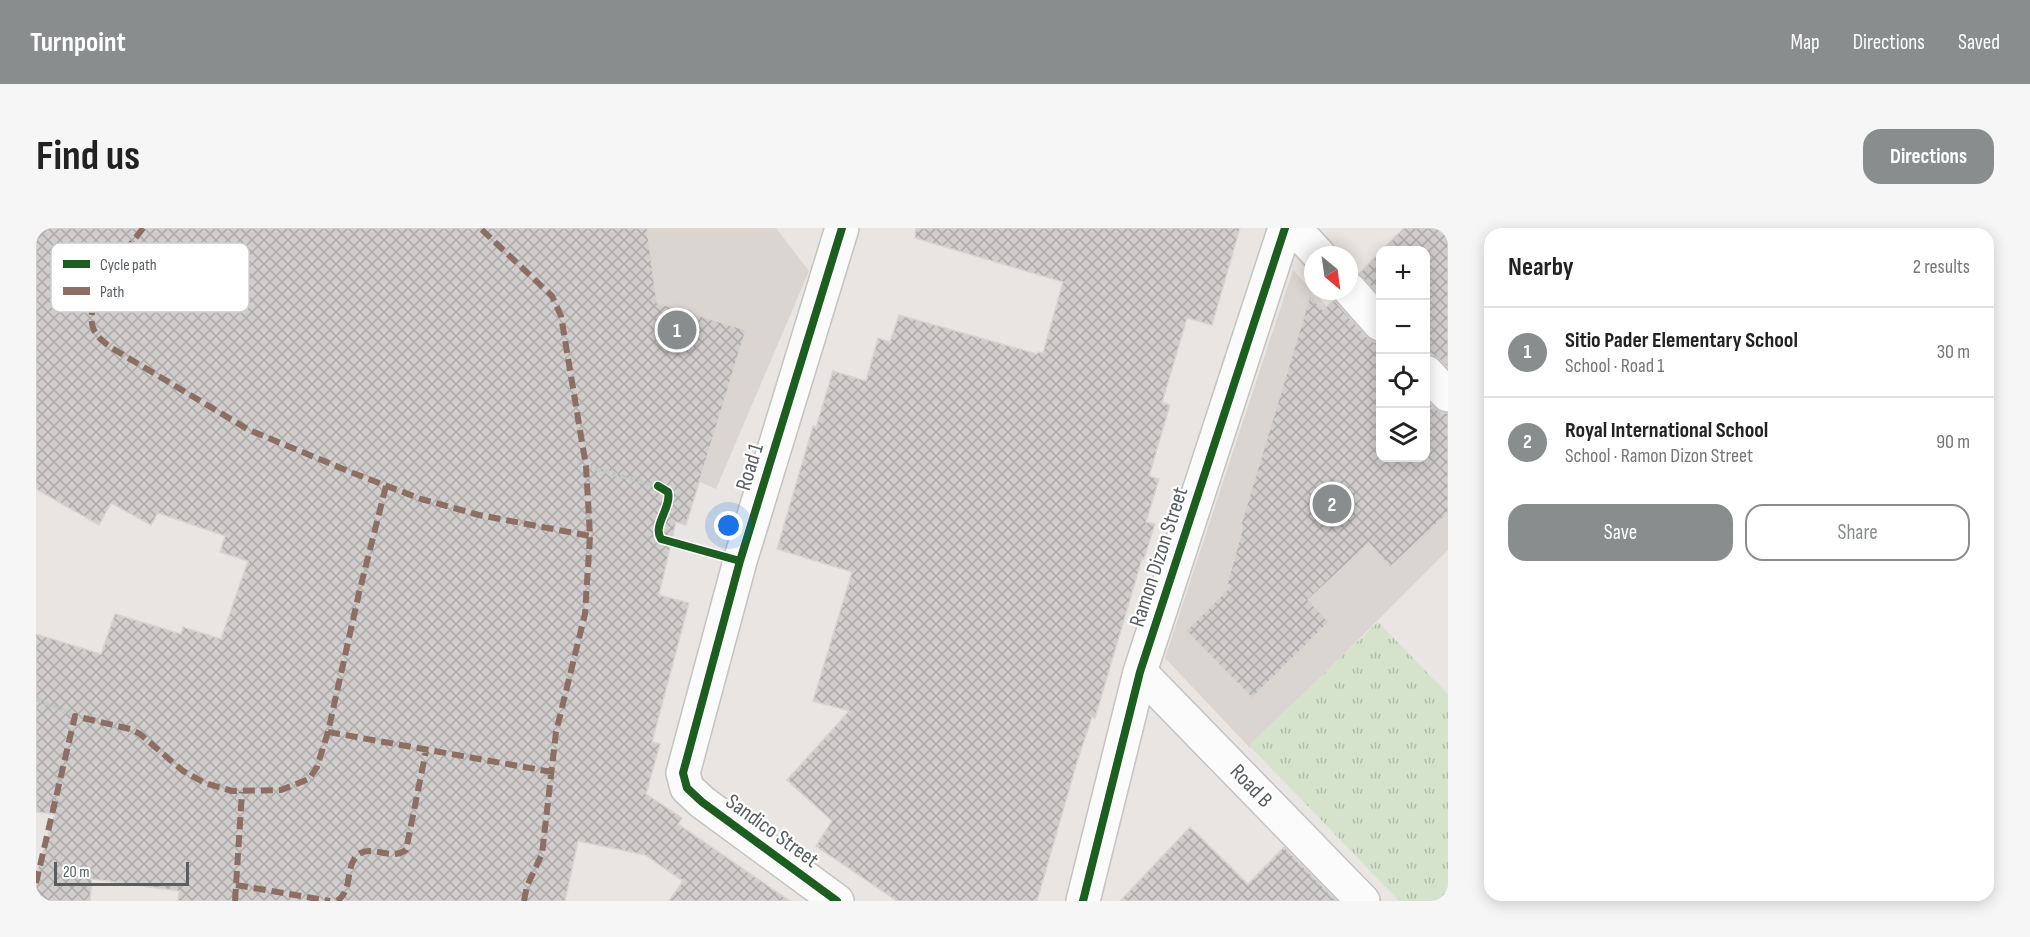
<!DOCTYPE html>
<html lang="en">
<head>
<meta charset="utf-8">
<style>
  :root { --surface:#fff; --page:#f6f6f6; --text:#222; --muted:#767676; --line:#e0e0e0; --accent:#8a8d8e }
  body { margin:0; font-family:"Sofia Sans Condensed",sans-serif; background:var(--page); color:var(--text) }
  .controls { position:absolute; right:18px; top:18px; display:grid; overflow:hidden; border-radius:12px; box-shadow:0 3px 15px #0003 }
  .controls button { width:54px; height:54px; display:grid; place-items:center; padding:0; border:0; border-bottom:2px solid var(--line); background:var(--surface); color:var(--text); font:30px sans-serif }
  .compass { position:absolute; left:1268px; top:18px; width:54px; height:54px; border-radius:50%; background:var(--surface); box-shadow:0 3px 15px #0003; rotate:151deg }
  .scale { position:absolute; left:18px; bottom:15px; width:135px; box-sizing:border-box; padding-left:6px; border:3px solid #585d60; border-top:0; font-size:16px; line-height:21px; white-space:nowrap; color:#585d60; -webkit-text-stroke:4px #fff; paint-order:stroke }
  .you { position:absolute; left:693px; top:298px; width:21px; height:21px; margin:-15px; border:4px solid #fff; border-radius:50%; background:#1a73e8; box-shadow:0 0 0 9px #1a73e833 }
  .badge { display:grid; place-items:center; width:39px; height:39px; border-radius:50%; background:var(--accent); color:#fff; font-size:20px; font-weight:700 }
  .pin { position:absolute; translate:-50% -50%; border:3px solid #fff; box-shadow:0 2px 6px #0006 }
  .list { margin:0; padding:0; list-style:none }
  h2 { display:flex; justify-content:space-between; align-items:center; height:78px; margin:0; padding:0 24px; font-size:26px }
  h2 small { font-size:20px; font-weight:400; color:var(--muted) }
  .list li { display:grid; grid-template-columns:39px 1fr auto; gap:18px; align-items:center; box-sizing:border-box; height:90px; padding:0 24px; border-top:2px solid var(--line) }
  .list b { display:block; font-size:22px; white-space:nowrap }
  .list p { margin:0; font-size:20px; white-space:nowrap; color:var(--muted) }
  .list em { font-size:20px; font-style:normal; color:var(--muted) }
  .actions { display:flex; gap:12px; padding:18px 24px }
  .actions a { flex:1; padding:14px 0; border:2px solid var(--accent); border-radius:18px; text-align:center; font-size:21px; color:var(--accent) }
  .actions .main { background:var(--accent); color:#fff }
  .icon { flex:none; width:33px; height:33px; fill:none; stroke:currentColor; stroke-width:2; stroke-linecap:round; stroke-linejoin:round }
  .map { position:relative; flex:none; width:1412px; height:673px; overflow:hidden; border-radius:18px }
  header { display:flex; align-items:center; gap:36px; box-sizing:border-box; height:84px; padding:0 30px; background:var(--accent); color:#fff }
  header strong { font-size:28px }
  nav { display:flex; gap:33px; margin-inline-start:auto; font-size:21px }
  .intro { display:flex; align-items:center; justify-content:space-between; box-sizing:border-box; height:144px; padding:0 36px }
  h1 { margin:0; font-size:42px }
  .button { padding:15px 27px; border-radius:18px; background:var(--accent); color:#fff; font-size:21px; font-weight:700 }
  main { display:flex; gap:36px; padding:0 36px }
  aside { flex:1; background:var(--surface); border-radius:18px; box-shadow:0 3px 15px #0003 }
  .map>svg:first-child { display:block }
</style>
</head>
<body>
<header>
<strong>Turnpoint</strong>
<nav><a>Map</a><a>Directions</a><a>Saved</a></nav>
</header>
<div class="intro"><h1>Find us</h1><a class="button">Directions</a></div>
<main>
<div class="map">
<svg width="1412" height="673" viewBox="0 0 1412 673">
  <defs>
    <pattern id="grass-tufts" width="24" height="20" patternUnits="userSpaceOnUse" patternTransform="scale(1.5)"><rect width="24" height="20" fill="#d5e3cd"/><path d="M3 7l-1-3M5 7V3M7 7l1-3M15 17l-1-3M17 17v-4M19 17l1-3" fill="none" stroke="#b0bbaa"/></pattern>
    <pattern id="building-cross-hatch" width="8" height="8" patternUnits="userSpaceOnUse" patternTransform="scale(1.5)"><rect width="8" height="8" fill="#d0cdcc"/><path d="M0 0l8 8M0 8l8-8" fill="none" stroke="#acaaa9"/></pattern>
  </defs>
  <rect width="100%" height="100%" fill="#e8e5e2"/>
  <path fill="#dad5d1" d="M435 0H740L773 43 680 261 572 215Z
    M1257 42 1344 135V230H1390L1412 208V322L1214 520 1129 430Z"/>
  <path fill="url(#grass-tufts)" d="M1342 394 1412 466V673H1363L1213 517Z"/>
  <path fill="url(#building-cross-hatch)" stroke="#d7d4d2" stroke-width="1.5" d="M0 0H611L621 75 710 102 650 297 640 294 623 367 653 375 616 514 624 516 610 566 646 590 642 596 754 673H633L647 653 609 627 542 613 529 673H142L143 663 56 651 54 673H0V646L19 586 0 584V406L65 426 79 386 145 406 147 399 185 411 212 333 184 324 189 308 122 285 115 297 75 275 63 297 0 261Z
    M880 0H1204L1176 97 1151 90 1126 175 1134 177 1113 248 1123 251 1110 294 1119 296 1108 331H1106L1059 490 1056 489 1041 534 1001 673H861L780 618 796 593 751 552 813 483 777 473 816 344 741 321 777 198 780 199 797 143 830 153 842 110 854 114 863 87 1001 126 1002 124 1007 125 1027 54 879 10Z
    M1368 0H1412V140L1403 131 1396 126H1389V22H1346Z
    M1344 24V68L1323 46Z
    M1274 68 1287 82 1298 72 1330 108 1338 114H1344V230H1389V171L1399 180 1406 185H1412V285L1354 339 1333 315 1272 372 1293 394 1216 470 1150 403 1195 358 1191 356 1207 299 1205 296Z
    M1154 599 1212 656 1248 619 1301 673H1084Z"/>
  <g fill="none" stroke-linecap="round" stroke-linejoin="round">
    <g stroke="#c3c3c3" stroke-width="36">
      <path id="minor" d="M1258 0 1283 27
        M1313 61 1344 96
        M1390 144 1412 167
        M1104 444 1327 673
        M801 673 666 574 651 560 647 545 704 333 806 0
        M1047 673 1104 444 1249 0"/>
    </g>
    <path stroke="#c2c8c3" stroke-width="4" stroke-dasharray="6 3" stroke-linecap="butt" d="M550 238 627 260C639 270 627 290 622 303L625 311 666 323
      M0 471 39 488"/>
    <use href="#minor" stroke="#fcfbfb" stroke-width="33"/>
    <path stroke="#8d6e63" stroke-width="6" stroke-dasharray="12 6" stroke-linecap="butt" d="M107 0C92 21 44 75 58 102 61 109 68 114 74 119L213 202 317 245 385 271 443 287 554 308 550 238 525 88 516 68 444 0
      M292 504 516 544
      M0 655 39 488 94 501 104 506 147 543 169 555 196 563 245 562 273 551 281 539 292 504 323 365 350 258
      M200 657 294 673
      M199 673 206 564
      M301 673C318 662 308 637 323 626 337 617 355 633 370 622L390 523
      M488 673 491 658 506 626 520 504 549 386 554 308"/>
    <g stroke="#fff" stroke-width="11">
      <path id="cycleway" d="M622 258 632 264C636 279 616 298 625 311L704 333
        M801 673 666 574 651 560 647 545 704 333 806 0
        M1047 673 1104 444 1249 0"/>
    </g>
    <use href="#cycleway" stroke="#1b5e20" stroke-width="8"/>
  </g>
  <g text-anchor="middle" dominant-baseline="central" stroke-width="4.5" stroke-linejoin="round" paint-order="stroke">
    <g font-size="22" fill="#585d60" stroke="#fff">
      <text transform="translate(714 239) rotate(-73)">Road 1</text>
      <text transform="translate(1123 329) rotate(-72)">Ramon Dizon Street</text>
      <text transform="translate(1215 558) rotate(46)">Road B</text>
      <text transform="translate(736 603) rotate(36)">Sandico Street</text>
    </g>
  </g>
  <rect x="15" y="15" width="198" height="69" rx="9" fill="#fff" stroke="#cdcecf" stroke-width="1.5"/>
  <rect x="27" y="32" width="27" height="8" fill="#1b5e20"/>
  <rect x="27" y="59" width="27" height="8" fill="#8d6e63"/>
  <g font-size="16" fill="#585d60">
    <text x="64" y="42">Cycle path</text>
    <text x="64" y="69">Path</text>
  </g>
</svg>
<div class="controls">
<button>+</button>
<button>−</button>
<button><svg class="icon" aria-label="locate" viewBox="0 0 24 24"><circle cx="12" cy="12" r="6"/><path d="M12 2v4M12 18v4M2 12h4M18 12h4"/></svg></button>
<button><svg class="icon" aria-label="layers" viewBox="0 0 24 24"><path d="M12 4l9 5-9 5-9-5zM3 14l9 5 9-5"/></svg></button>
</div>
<svg class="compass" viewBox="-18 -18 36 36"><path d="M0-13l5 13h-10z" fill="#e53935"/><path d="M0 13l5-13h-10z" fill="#767676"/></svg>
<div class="scale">20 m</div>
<div class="you"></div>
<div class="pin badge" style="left:641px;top:102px">1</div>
<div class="pin badge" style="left:1296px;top:276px">2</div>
</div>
<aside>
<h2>Nearby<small>2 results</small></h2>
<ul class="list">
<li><span class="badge">1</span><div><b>Sitio Pader Elementary School</b><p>School · Road 1</p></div><em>30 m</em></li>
<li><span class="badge">2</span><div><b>Royal International School</b><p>School · Ramon Dizon Street</p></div><em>90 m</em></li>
</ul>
<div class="actions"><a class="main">Save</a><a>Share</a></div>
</aside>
</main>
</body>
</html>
